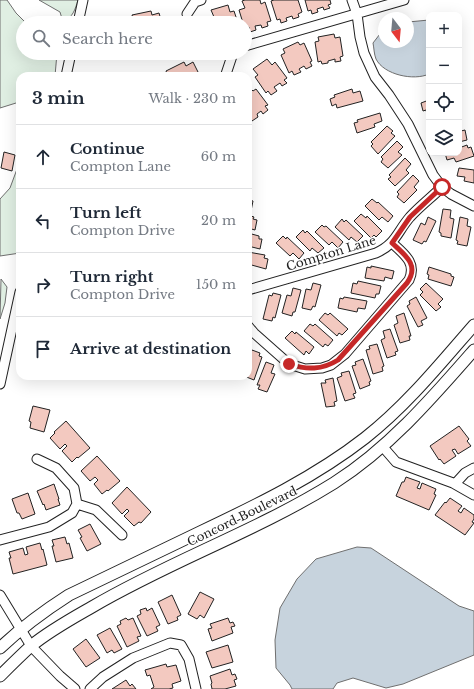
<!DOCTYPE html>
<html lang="en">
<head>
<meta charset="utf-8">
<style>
  :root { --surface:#fff; --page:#f2f2f3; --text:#1f2937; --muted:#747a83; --line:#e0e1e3 }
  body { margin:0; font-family:"Libre Baskerville",serif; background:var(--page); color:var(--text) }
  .controls { position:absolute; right:12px; top:12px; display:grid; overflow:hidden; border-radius:8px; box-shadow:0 4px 16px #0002 }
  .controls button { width:36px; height:36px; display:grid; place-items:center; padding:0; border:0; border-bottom:1px solid var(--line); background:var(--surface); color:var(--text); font:20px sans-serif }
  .compass { position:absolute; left:378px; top:12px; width:36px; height:36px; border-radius:50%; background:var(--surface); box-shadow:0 4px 16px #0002; rotate:164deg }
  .stop { position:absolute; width:12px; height:12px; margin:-9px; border:3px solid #c62828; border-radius:50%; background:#fff }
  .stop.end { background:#c62828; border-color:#fff; box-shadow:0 1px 4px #0008 }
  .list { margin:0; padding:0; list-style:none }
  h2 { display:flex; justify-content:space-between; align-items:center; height:52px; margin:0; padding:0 16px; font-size:17px }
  h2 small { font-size:13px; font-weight:400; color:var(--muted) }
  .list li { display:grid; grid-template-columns:26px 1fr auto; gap:12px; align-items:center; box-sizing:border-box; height:64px; padding:0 16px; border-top:1px solid var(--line) }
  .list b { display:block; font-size:15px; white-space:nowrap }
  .list p { margin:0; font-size:13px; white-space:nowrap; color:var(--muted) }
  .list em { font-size:13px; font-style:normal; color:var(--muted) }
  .icon { flex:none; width:22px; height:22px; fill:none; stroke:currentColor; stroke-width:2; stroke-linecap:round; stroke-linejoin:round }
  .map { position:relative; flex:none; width:474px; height:689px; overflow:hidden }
  .search { position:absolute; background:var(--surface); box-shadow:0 4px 16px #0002; left:16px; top:16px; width:236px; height:44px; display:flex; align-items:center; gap:10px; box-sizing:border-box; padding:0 14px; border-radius:22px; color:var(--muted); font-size:15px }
  .panel { position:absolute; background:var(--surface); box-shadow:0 4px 16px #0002; left:16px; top:72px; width:236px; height:308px; border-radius:12px }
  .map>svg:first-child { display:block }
</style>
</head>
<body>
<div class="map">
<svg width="474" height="689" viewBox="0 0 474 689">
  <rect width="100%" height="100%" fill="#fff"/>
  <path fill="#e0efe3" stroke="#6f6f6f" d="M0 0H7L16 13 26 23H23V53H57L55 76H20V103H16L0 108Z
    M39 0H78C75 10 73 17 63 22L60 12Z
    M20 161V253L0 256V199L10 188Z
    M1 279 7 287 5 303 0 319Z"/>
  <path fill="#c7d3dd" stroke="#6f6f6f" d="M429 20V74C414 81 384 75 376 59 374 54 374 48 373 43L383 30 384 42H408V22Z
    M357 547 371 548 459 606 474 611V655L403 684 386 688 353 678 337 683 333 689H292L290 685 276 668 275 640 280 608 297 579 316 559Z"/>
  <path fill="#f3c9c0" stroke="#222" d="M245 0H260L261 4 265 2 271 21 267 22 268 26 262 28 261 25 255 26 256 30 250 32 249 27 245 28V23H243L239 10 245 8 242 1Z
    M274 0H298L302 12 298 14 299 17 293 19 292 16 286 18 287 21 281 23 280 19 277 20 271 1Z
    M305 0H330L331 4 328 5 330 8 324 10 323 7 317 9 318 12 312 14 311 10 308 11Z
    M228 5 230 12 234 11 238 23H210L209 19 214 17 211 10Z
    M151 11 152 15 159 13 162 23H130V20L133 19 132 15Z
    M334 34 335 38 340 37 343 56 340 57 341 61 335 62V59L328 61V63L322 64 321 61 318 62 315 42 319 41 318 37Z
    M298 42 300 45 304 43 312 61 310 62 312 66 306 69 304 66 299 69 301 72 294 75 292 71 289 73 281 55 285 53 283 49Z
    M152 53H173L156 57 155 54 152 55Z
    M267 59 272 65 275 62 287 78 284 80 287 83 282 86 280 83 274 87 277 91 271 95 268 91 266 93 255 77 258 75 253 69Z
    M184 62 186 66 193 62 200 76H165L167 74 166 71Z
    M248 86 253 91 256 89 268 105 265 106 268 110 263 114 261 111 257 114 258 117 252 121 250 118 248 119Z
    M352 89 353 93 360 91 363 101 337 108 336 104 332 106 330 99 335 97 334 95Z
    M429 100V113L427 114 426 110 423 111 421 103Z
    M380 113 382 121 374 124 375 127 357 133 354 123 358 122 357 120Z
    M387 126 393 131 391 133 395 136 378 154 371 146 373 144 371 142Z
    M459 129H460L461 131 465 130 467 140 459 142Z
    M397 141 403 147 398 152 402 155 388 168 381 162 383 159 381 157Z
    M467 145 468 148 471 147 474 156 456 162 454 158 447 160 445 153H459V148Z
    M4 152 15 155 12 171 1 168Z
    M405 158 411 164 406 170 409 173 395 186 388 179 391 177 389 175Z
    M459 168 474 170V183L464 181 465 177 457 176Z
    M413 175 419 181 414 187 417 190 404 203 397 197 399 194 397 192Z
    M248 197H250V200L253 201 251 211 248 210Z
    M372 199 377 203 378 202 393 216 388 222 382 217 379 220 365 206Z
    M443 209 451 210 450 218 454 219 451 238 441 236V233L439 232Z
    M361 214 366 218 367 216 382 231 376 237 374 235 371 238 354 221Z
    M248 215 254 217 253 219 257 220 255 230 248 228Z
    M428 217 436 221 426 242 424 241 422 244 413 240 421 223 425 225Z
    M460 217 468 219 467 226 471 227 467 246 457 244 458 241 456 240Z
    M342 219 344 222 346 220 363 236 357 242 351 237 349 240 335 227Z
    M322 225 324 227 326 226 343 242 338 248 332 242 329 245 315 232Z
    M303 230 305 233 307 231 324 248 318 253 312 248 310 251 296 237Z
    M248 233 259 236V239H262L260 249 248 246Z
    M283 236 286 239 287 237 304 253 299 259 293 253 290 256 276 243Z
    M248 252 265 255 264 258 268 259 266 269 248 264Z
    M371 266 394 271 392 279 385 277 384 281 365 278 367 267 371 268Z
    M429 267 451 274V276L454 277 451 286 428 279 429 275 427 274Z
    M358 281 381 286 379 294H376L375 298 351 293 353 283 357 284Z
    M313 283 321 285 315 307 313 306 311 310 302 308 306 289 311 290Z
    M426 283 443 299 438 304 441 307 436 311 420 295 423 292 420 289Z
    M293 288 301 290 295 312H293L292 316 282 313 287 295 291 296Z
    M273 293 281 295 275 318 273 317 272 321 263 319 269 295 272 296Z
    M344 297 367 301 365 309 358 308 357 312 338 308 340 298 343 299Z
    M416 297 427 318 421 321 423 325 418 327 407 306 410 304 409 301Z
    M325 313 328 315 330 313 348 329 342 335 339 333 337 336 319 320Z
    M404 313 411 336H409L410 340 400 343 394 325 398 323 396 316Z
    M310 324 313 326 315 324 333 340 328 346 325 344 323 347 304 331Z
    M390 329 398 351 395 352 396 355 387 358 381 340 385 338 383 331Z
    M292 331 295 334 296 332 314 347 309 354 306 351 304 355 285 338Z
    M377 344 384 366 382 367 383 371 373 374 366 350 370 349 369 346Z
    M252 350 260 353 259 356 262 357 254 380 244 376H248V360Z
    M363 359 371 381 369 382 370 385 360 389 352 366 356 365 355 362Z
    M266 362 274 365 271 373 275 374 267 392 258 389 260 385H257Z
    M349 371 356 393 353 394 355 398 345 401 337 378 342 376 341 373Z
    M333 378 337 401 334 402 335 406 326 407 321 383H326L325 380Z
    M33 406 50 410 44 432 30 428 31 422 29 421Z
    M66 421 90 448 78 458 77 457 72 462 62 451 67 446 65 444 60 449 50 438 55 433 54 432Z
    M459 426 469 439 467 441 471 446 458 454 455 449 452 450 456 456 444 464 440 459 439 460 430 446Z
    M97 456 120 481 108 491 107 490 102 494 94 484 98 480 95 477 90 481 81 471Z
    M406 477 420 482 417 488 420 489 422 483 436 489 434 494 436 495 429 510 396 496 402 482H404Z
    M54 484 59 499H58L60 505 46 510 44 504 43 505 37 491Z
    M127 487 151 512 141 523 139 522 134 526 124 516 129 511 127 509 122 514 112 503Z
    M28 493 35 514 22 519 19 513H17L12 499Z
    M450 498 462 506 458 511 461 513 464 508 474 515V519L472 522 474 523 465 535 435 515 445 502 446 503Z
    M90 524 101 544 87 551 80 538 82 537 78 530Z
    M65 537 67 544 69 543 73 558 56 562 52 546H54L52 540Z
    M40 543 42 550 43 549 47 565 13 574 9 558H11L9 552 23 548 25 555 28 554 26 547Z
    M200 592 214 599 204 618 200 615 197 619 188 614Z
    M172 595 181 615 177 617 178 620 168 624 158 602Z
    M146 608 147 611 152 608 160 625 156 627 158 631 147 636 137 616 141 614 140 610Z
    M126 618 128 620 133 618 141 636 137 637 139 641 127 647 117 626 121 624 120 621Z
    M228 618 230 623 233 622 235 626 231 627 233 633 212 641 208 629 212 628 210 624Z
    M110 628 122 649 114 653 112 650 107 653 97 635Z
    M86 639 100 658 86 667 73 649Z
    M228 645 233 662 212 668 206 652Z
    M166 664 167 667 176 665 181 681 172 684 173 688 169 689H151L154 687 150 675 147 676 145 670Z
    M230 669 232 675 235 674 237 679 234 680 236 686 225 689H212L211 684 212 683 210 676Z
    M126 680 130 686 132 684 136 689H112Z"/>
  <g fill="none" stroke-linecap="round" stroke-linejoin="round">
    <g stroke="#222" stroke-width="11">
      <path id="minor" d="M352 0 357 14 360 37 364 53 375 77 389 95 408 124 433 175 442 187 451 194 474 206
        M187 14 195 2 201 0
        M78 23 83 0
        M245 46 404 0
        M226 74 233 53
        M66 76 71 53
        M248 290 376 253C396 244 397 232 410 217 420 206 432 197 442 187
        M248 326 254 333 289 364 305 369 322 368 331 365 345 354 409 280C417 263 404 254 392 243
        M0 384 20 292
        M383 447 396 462 453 483 474 495
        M455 484 465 473 474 468
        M77 504 96 510 122 535
        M0 540 49 527 72 513 77 504 74 488 56 468 37 459
        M0 595 31 646 60 676 75 689
        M90 689 103 677 133 658 170 643 181 645 189 659 196 689"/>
    </g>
    <g stroke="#222" stroke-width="13">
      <path id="major" d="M0 648C21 628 44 611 69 595 112 574 156 553 200 532 257 505 315 477 365 438 406 406 440 364 474 325
        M0 676C10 666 20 656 31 646 49 631 71 619 92 607 170 561 257 531 334 483 389 448 432 398 474 350"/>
    </g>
    <use href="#minor" stroke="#fff" stroke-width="9"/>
    <use href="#major" stroke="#fff" stroke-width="11"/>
  </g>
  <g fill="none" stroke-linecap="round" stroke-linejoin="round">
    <path stroke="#c62828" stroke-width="5" d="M289 364C307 370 322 370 338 360L407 283C420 265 405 255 392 243L410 217 442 187"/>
  </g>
  <g text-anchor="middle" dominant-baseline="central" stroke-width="3" stroke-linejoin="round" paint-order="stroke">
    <g font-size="12" fill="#222" stroke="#fff">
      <text transform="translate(331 253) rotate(-17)">Compton Lane</text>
      <text transform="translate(242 516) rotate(-26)">Concord Boulevard</text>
    </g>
  </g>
</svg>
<div class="controls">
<button>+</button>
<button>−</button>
<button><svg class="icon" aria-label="locate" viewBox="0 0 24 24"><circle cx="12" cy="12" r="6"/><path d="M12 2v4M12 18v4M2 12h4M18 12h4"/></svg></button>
<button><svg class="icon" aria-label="layers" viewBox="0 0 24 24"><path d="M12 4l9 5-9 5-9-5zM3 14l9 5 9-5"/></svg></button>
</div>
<svg class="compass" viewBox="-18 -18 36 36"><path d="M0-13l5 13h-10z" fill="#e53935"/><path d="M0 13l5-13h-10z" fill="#747a83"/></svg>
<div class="stop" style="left:442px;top:187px"></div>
<div class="stop end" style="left:289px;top:364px"></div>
<div class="search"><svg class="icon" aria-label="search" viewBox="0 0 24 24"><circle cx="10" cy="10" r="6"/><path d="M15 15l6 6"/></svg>Search here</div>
<section class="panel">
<h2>3 min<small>Walk · 230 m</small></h2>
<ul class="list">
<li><svg class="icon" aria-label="ahead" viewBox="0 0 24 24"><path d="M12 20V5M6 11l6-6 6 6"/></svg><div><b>Continue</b><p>Compton Lane</p></div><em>60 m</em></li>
<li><svg class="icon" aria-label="left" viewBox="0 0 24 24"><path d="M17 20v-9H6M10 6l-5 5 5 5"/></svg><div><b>Turn left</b><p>Compton Drive</p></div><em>20 m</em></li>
<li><svg class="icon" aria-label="right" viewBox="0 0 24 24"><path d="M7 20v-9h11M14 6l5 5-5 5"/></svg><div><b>Turn right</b><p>Compton Drive</p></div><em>150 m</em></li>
<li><svg class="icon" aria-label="arrive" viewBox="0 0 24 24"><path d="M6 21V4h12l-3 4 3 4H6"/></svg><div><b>Arrive at destination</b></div></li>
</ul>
</section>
</div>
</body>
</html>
